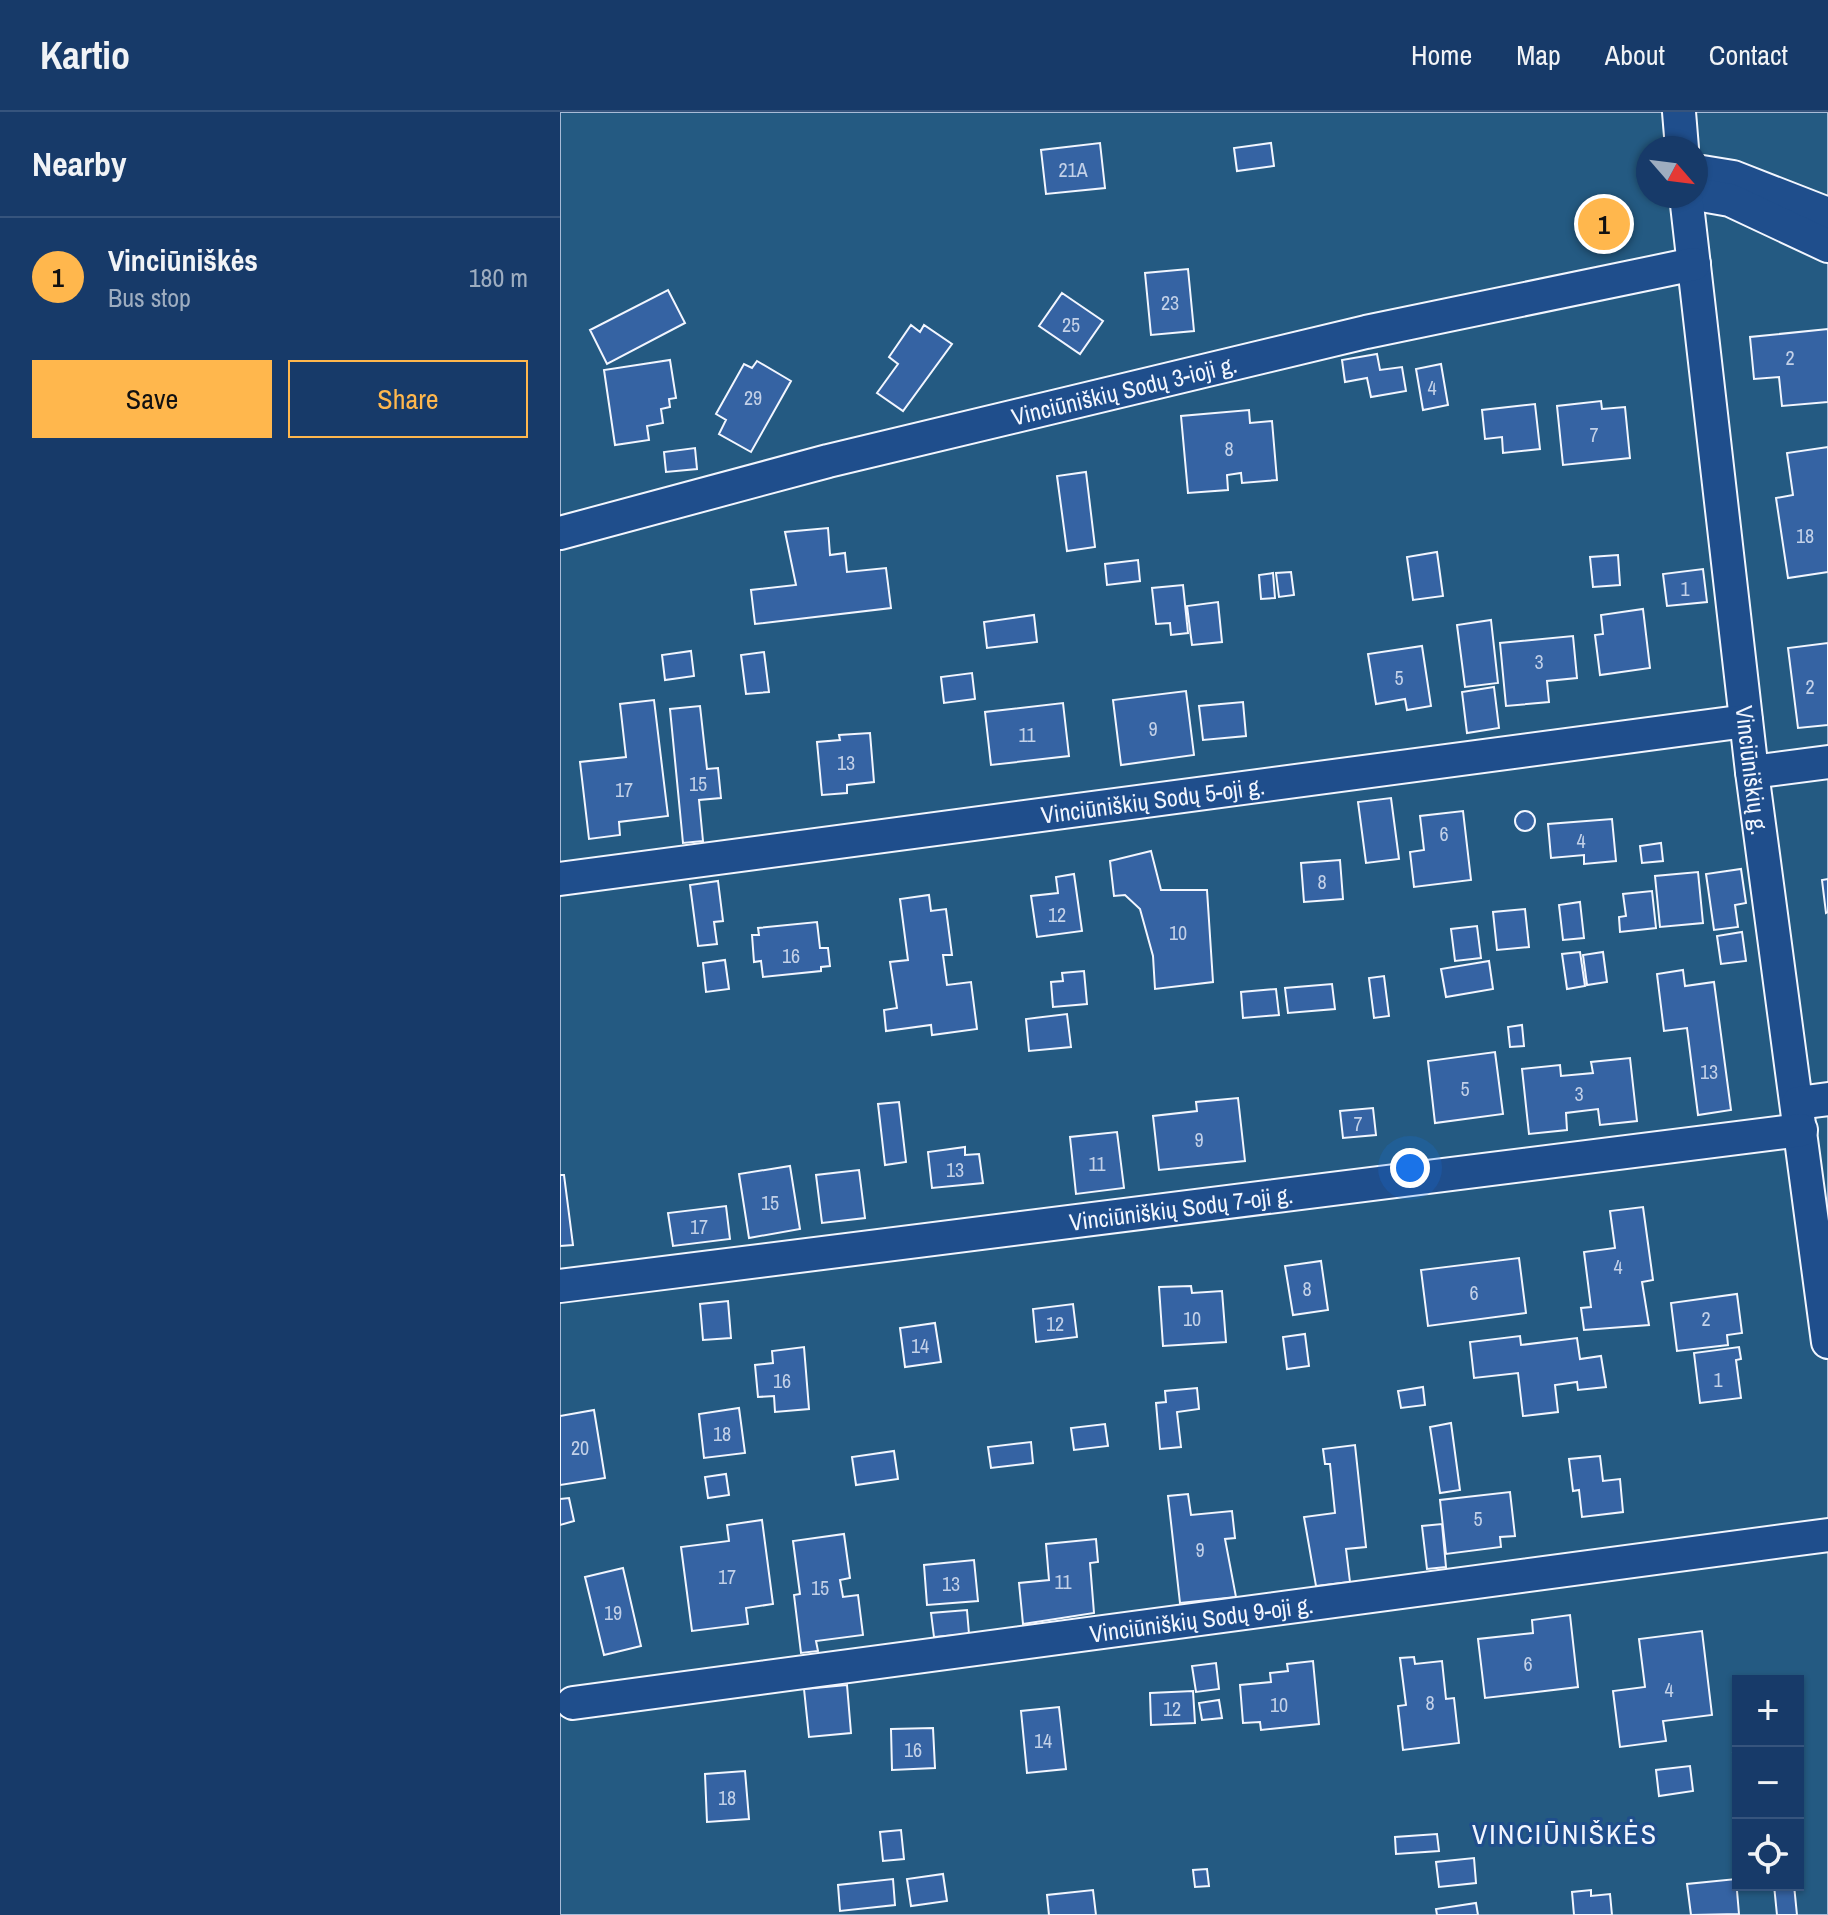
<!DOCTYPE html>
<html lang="en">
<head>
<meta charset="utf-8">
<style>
  :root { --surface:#173a69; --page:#244571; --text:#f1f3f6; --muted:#9eadc0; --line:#36547d; --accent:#ffb74d }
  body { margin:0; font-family:"Archivo Narrow",sans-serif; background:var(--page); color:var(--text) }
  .controls { position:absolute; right:24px; bottom:24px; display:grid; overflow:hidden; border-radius:0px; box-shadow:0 2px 6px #0004 }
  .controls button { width:72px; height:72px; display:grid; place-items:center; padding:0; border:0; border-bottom:2px solid var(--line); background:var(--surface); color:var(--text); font:40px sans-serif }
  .compass { position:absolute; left:1076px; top:24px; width:72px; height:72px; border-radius:50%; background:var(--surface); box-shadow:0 2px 6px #0004; rotate:118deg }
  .you { position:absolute; left:850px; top:1056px; width:28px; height:28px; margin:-20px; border:6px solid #fff; border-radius:50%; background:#1a73e8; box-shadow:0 0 0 12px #1a73e833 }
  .badge { display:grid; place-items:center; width:52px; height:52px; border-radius:50%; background:var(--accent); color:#111; font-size:26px; font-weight:700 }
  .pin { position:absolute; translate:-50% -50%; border:4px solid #fff; box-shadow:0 2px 8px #0006 }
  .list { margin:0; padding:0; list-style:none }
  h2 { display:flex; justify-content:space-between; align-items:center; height:104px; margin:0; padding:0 32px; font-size:34px }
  h2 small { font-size:26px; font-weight:400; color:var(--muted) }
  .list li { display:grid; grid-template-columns:52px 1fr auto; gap:24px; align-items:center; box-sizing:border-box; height:120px; padding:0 32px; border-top:2px solid var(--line) }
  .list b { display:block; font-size:30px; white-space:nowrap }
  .list p { margin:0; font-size:26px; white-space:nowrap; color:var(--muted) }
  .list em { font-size:26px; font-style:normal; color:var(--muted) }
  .actions { display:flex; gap:16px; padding:24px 32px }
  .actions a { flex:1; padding:18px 0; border:2px solid var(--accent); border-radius:0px; text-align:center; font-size:28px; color:var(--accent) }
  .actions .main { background:var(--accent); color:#111 }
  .icon { flex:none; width:44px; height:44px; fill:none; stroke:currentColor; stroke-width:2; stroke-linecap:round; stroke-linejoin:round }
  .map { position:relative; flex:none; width:1268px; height:1803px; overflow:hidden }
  header { display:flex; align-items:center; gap:48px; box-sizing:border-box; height:112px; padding:0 40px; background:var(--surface); border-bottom:2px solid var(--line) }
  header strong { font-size:38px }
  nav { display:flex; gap:44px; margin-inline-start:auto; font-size:28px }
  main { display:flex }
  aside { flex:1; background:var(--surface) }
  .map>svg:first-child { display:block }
</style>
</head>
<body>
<header>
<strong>Kartio</strong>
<nav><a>Home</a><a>Map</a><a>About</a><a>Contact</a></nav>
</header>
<main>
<aside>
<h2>Nearby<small></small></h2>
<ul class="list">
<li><span class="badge">1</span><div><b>Vinciūniškės</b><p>Bus stop</p></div><em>180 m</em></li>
</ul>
<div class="actions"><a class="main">Save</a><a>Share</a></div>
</aside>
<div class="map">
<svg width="1268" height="1803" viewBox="0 0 1268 1803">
  <rect width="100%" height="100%" fill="#1f4e8c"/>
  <path fill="#245a82" stroke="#a8bbd7" stroke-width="2" fill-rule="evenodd" d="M0 0H1268V1803H0ZM1088 36H1136V84H1088ZM1178 1569H1238V1773H1178Z"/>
  <path fill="#3563a3" stroke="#f2f6ff" stroke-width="2" d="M540 31 545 76 486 82 481 38Z
    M711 31 714 54 677 59 674 36Z
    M628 157 634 219 591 223 585 161Z
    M108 178 125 211 47 252 30 218Z
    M502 181 543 209 520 242 479 214Z
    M351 213 360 220 364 213 392 232 343 299 317 281 338 252 329 245Z
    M1268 217V290L1222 294 1219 265 1194 267 1190 225Z
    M817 242 820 258 842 255 846 279 811 285 807 266 785 270 782 248Z
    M110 248 116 286 109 287 110 295 101 297 103 311 87 314 89 328 55 333 44 258Z
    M197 249 231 269 191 340 159 322 166 308 156 302 184 252 192 256Z
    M881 252 888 293 863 298 856 257Z
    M1041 289 1042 297 1065 295 1070 346 1003 353 997 294Z
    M975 292 980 337 943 341 942 325 925 327 922 298Z
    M689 298 690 311 712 309 717 368 682 371 681 361 667 363 668 378 628 381 621 304Z
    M1268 335V460L1228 466 1216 386 1233 383 1227 341Z
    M135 336 137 357 106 360 104 340Z
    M526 360 535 435 507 439 497 364Z
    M268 416 270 443 285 441 287 460 326 456 331 496 195 512 191 478 236 473 225 420Z
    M877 440 883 484 853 488 847 445Z
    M1058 443 1060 473 1033 475 1030 445Z
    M578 448 580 469 547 473 545 452Z
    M1143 457 1147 490 1107 494 1103 462Z
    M731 460 734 483 719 485 716 461Z
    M713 461 715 486 701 487 699 463Z
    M623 473 628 521 611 523 610 511 596 512 592 476Z
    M658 490 662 530 632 533 627 494Z
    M1083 497 1090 556 1040 563 1035 523 1043 522 1041 503Z
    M474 503 477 530 427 536 424 510Z
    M931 508 938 571 905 575 897 513Z
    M1013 524 1017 566 987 569 989 590 946 594 940 531Z
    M1268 531V613L1238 616 1228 536Z
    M862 534 871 594 847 598 845 587 816 592 808 542Z
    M131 539 134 564 105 568 102 543Z
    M204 540 209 580 186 582 181 543Z
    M412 561 415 587 384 591 381 565Z
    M934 575 939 616 907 621 902 580Z
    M626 579 634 643 561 653 553 588Z
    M94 588 108 704 59 710 60 723 29 727 20 650 66 645 60 592Z
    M683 590 686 624 643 628 639 594Z
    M503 591 509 644 431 653 425 600Z
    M140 594 147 657 158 656 161 686 139 688 143 729 123 731 110 597Z
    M310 621 314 670 287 673V681L262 683 257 630 280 628 279 623Z
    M831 686 839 747 806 751 798 690Z
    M955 709a10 10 0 1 1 20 0a10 10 0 1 1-20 0Z
    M903 699 911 768 854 775 850 740 864 738 860 704Z
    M1052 707 1056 749 1024 752V743L991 746 988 712Z
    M1101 731 1103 749 1082 751 1080 734Z
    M591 739 601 778H647L653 870 595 877 593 844 580 797 565 783 554 784 550 749Z
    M780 748 783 787 744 790 741 751Z
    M1181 757 1186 791 1175 793 1178 815 1154 818 1146 762Z
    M1138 760 1143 811 1100 815 1095 764Z
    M514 762 522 819 477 825 471 784 498 781 496 765Z
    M1268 767V800L1266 801 1262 768Z
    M158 769 163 809 154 810 157 832 138 834 130 773Z
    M1092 779 1096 816 1060 820 1059 805 1066 804 1063 782Z
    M369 783 371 799 386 797 392 843H383L387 873 411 870 417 917 372 923 371 913 326 919 324 898 337 896 330 850 348 848 340 787Z
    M1020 790 1024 826 1003 828 999 793Z
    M965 797 969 835 937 838 933 800Z
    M257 810 260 836H268L270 854 261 855V859L203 865 201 849 194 850 192 823H199L198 816Z
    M917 814 921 846 895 849 891 817Z
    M1182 820 1186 849 1161 852 1157 824Z
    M1020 840 1025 874 1007 877 1002 842Z
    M1043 840 1047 870 1027 873 1023 843Z
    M165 848 169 877 146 880 143 851Z
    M929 849 933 877 886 885 881 857Z
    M1123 858 1125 874 1154 870 1171 998 1138 1003 1127 916 1104 919 1097 862Z
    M524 859 527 892 493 895 491 870 503 869 502 861Z
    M824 864 829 904 814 906 809 866Z
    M772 872 775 897 728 901 725 876Z
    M716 877 719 903 683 906 681 880Z
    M507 902 511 935 469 939 466 907Z
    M962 913 964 934 950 935 948 915Z
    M935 940 943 1002 875 1011 868 949Z
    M1070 946 1077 1009 1040 1013 1038 997 1006 1001 1007 1018 969 1022 962 957 1000 953 1001 964 1033 961 1031 950Z
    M678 986 685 1049 599 1058 593 1004 637 999 636 990Z
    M339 990 346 1050 325 1053 318 992Z
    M813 996 816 1023 783 1026 780 999Z
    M557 1020 564 1076 516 1082 510 1025Z
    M405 1035V1043L419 1042 423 1071 372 1076 368 1040Z
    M230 1054 240 1117 189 1126 179 1062Z
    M299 1058 305 1106 262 1111 256 1063Z
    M0 1063H4L13 1133 0 1134Z
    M166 1094 170 1127 113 1134 108 1101Z
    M1083 1095 1093 1168 1082 1170 1089 1213 1024 1218 1021 1196 1031 1195 1024 1140 1055 1136 1050 1099Z
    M959 1146 966 1201 868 1214 861 1158Z
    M761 1149 768 1198 733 1203 725 1154Z
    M631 1174 632 1181 662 1179 666 1230 603 1234 599 1175Z
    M1177 1182 1182 1221 1167 1223 1168 1233 1117 1239 1111 1191Z
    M168 1189 171 1226 143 1228 140 1192Z
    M513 1192 517 1225 476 1230 473 1197Z
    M375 1211 381 1250 345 1255 340 1216Z
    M745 1222 749 1254 727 1257 723 1225Z
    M960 1224 961 1233 1017 1226 1020 1247 1041 1244 1046 1275 1018 1278 1017 1270 995 1273 998 1300 963 1304 958 1261 914 1266 910 1230Z
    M244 1235 249 1297 215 1300 214 1284 198 1285 195 1253 213 1251 212 1239Z
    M1179 1235 1181 1247 1176 1248 1181 1286 1140 1291 1134 1241Z
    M863 1275 865 1293 841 1296 838 1279Z
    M637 1276 639 1297 617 1300 621 1335 600 1337 596 1291 606 1290 605 1279Z
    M179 1296 185 1341 144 1346 139 1302Z
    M34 1298 45 1366 0 1373V1304Z
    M891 1311 900 1378 880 1381 870 1315Z
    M545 1312 548 1334 514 1338 511 1316Z
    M471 1330 473 1351 431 1356 428 1335Z
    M795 1333 806 1435 786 1437 790 1470 756 1474 744 1405 775 1401 770 1352H765L763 1337Z
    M334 1339 338 1367 296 1373 292 1345Z
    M1040 1344 1043 1369 1060 1367 1063 1400 1022 1405 1019 1378 1013 1379 1009 1347Z
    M166 1362 169 1383 148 1386 145 1365Z
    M950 1380 955 1424 940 1425 941 1435 886 1442 880 1388Z
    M628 1382 631 1403 672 1399 675 1426 665 1427 676 1485 620 1491 608 1384Z
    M9 1386 14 1409 0 1413V1387Z
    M202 1408 213 1492 186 1496 188 1512 132 1519 121 1435 169 1429 167 1413Z
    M882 1412 886 1455 867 1457 862 1414Z
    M284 1422 290 1466 280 1468 283 1485 298 1483 303 1523 256 1529 258 1539 241 1541 234 1483 240 1482 233 1429Z
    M536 1427 538 1450 530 1451 534 1501 463 1512 459 1471 489 1468 486 1432Z
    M414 1448 418 1489 367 1493 364 1453Z
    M63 1456 81 1534 44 1543 25 1465Z
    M407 1498 409 1522 374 1525 371 1501Z
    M1010 1503 1018 1575 925 1586 918 1527 973 1521 972 1508Z
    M1142 1519 1152 1603 1103 1609 1106 1629 1060 1635 1053 1579 1085 1575 1079 1527Z
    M854 1545 855 1552 882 1549 886 1587 894 1586 899 1631 843 1638 838 1594 846 1593 840 1546Z
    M753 1549 759 1612 701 1618 700 1610 683 1611 680 1573 711 1570 710 1561 728 1559 727 1552Z
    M656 1551 659 1577 636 1580 632 1554Z
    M287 1573 291 1621 249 1625 244 1577Z
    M633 1579 635 1611 591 1613 590 1581Z
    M659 1588 662 1606 642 1608 639 1591Z
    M499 1595 506 1657 467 1661 461 1599Z
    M373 1616 375 1656 332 1658 331 1617Z
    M1173 1641H1178V1669H1175Z
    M1130 1654 1133 1679 1099 1684 1096 1658Z
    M185 1659 189 1707 147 1710 145 1662Z
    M341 1718 344 1747 323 1749 320 1720Z
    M877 1722 879 1739 836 1742 835 1725Z
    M914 1746 916 1771 879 1775 876 1750Z
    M647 1757 649 1774 635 1775 633 1758Z
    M383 1762 387 1789 351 1794 347 1767Z
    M333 1767 335 1793 280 1799 278 1773Z
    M1176 1767 1179 1802 1131 1803 1127 1772Z
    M1214 1773H1234L1237 1803H1217Z
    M533 1778 536 1803H489L487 1783Z
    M1031 1778V1784L1050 1782 1052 1803H1014L1012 1780Z
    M916 1791 918 1803H877L876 1797Z"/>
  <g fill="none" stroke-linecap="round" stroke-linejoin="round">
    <g stroke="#f2f6ff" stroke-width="36">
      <g id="street">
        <path d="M1119 0 1122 36"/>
        <path d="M1136 59 1173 65 1268 102"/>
        <path d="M1136 82 1170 88 1268 134"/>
        <path id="s1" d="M1126 84 1192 660 1268 1230"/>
        <path id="s2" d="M0 421 268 349 806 220 1134 152"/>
        <path d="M1192 660 1268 650"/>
        <path id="s3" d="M0 767 1186 609"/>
        <path d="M1238 991 1268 987"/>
        <path id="s4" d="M0 1174 1241 1018"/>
        <path id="s5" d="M13 1591 1268 1423"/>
      </g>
    </g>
    <use href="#street" stroke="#1f4e8c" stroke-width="32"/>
  </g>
  <g text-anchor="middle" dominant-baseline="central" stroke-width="6" stroke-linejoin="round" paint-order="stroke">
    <g font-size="20" fill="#c3d1e8">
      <text x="513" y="57">21A</text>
      <text x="610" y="190">23</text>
      <text x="511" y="212">25</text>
      <text x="1230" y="245">2</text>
      <text x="872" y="275">4</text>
      <text x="193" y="285">29</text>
      <text x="1034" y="322">7</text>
      <text x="669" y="336">8</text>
      <text x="1245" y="423">18</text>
      <text x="1125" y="476">1</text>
      <text x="979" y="549">3</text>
      <text x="839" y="565">5</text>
      <text x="1250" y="574">2</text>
      <text x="593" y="616">9</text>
      <text x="467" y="622">11</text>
      <text x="286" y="650">13</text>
      <text x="138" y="671">15</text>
      <text x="64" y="677">17</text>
      <text x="884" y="721">6</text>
      <text x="1021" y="728">4</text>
      <text x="762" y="769">8</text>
      <text x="497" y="802">12</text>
      <text x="618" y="820">10</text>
      <text x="231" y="843">16</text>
      <text x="1149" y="959">13</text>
      <text x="905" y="976">5</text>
      <text x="1019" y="981">3</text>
      <text x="798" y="1011">7</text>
      <text x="639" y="1027">9</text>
      <text x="537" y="1051">11</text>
      <text x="395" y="1057">13</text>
      <text x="210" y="1090">15</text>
      <text x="139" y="1114">17</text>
      <text x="1058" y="1154">4</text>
      <text x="747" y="1176">8</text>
      <text x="914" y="1180">6</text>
      <text x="632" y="1206">10</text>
      <text x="1146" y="1206">2</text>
      <text x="495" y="1211">12</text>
      <text x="360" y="1233">14</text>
      <text x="1158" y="1267">1</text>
      <text x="222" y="1268">16</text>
      <text x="162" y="1321">18</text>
      <text x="20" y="1335">20</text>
      <text x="918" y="1406">5</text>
      <text x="640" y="1437">9</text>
      <text x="167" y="1464">17</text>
      <text x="503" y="1469">11</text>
      <text x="391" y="1471">13</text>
      <text x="260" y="1475">15</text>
      <text x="53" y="1500">19</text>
      <text x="968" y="1551">6</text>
      <text x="1109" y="1577">4</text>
      <text x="870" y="1590">8</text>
      <text x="719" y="1592">10</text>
      <text x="612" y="1596">12</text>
      <text x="483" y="1628">14</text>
      <text x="353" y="1637">16</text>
      <text x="167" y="1685">18</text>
    </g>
    <g font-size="24" fill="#f2f6ff" stroke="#1f4e8c">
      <text stroke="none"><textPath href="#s2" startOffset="582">Vinciūniškių Sodų 3-ioji g.</textPath></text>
      <text stroke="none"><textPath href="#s1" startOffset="578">Vinciūniškių g.</textPath></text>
      <text stroke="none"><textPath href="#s3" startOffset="598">Vinciūniškių Sodų 5-oji g.</textPath></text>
      <text stroke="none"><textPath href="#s4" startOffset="626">Vinciūniškių Sodų 7-oji g.</textPath></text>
      <text stroke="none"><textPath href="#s5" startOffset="634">Vinciūniškių Sodų 9-oji g.</textPath></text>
    </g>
    <g font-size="28" letter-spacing="2" fill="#f2f6ff" stroke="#1f4e8c">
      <text x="1005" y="1722">VINCIŪNIŠKĖS</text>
    </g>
  </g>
</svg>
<div class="controls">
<button>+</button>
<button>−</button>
<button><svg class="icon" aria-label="locate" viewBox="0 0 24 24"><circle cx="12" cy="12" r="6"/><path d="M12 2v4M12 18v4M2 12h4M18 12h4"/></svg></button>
</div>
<svg class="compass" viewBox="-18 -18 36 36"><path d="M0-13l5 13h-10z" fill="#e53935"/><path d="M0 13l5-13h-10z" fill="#9eadc0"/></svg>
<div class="you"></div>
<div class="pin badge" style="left:1044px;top:112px">1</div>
</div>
</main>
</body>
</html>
